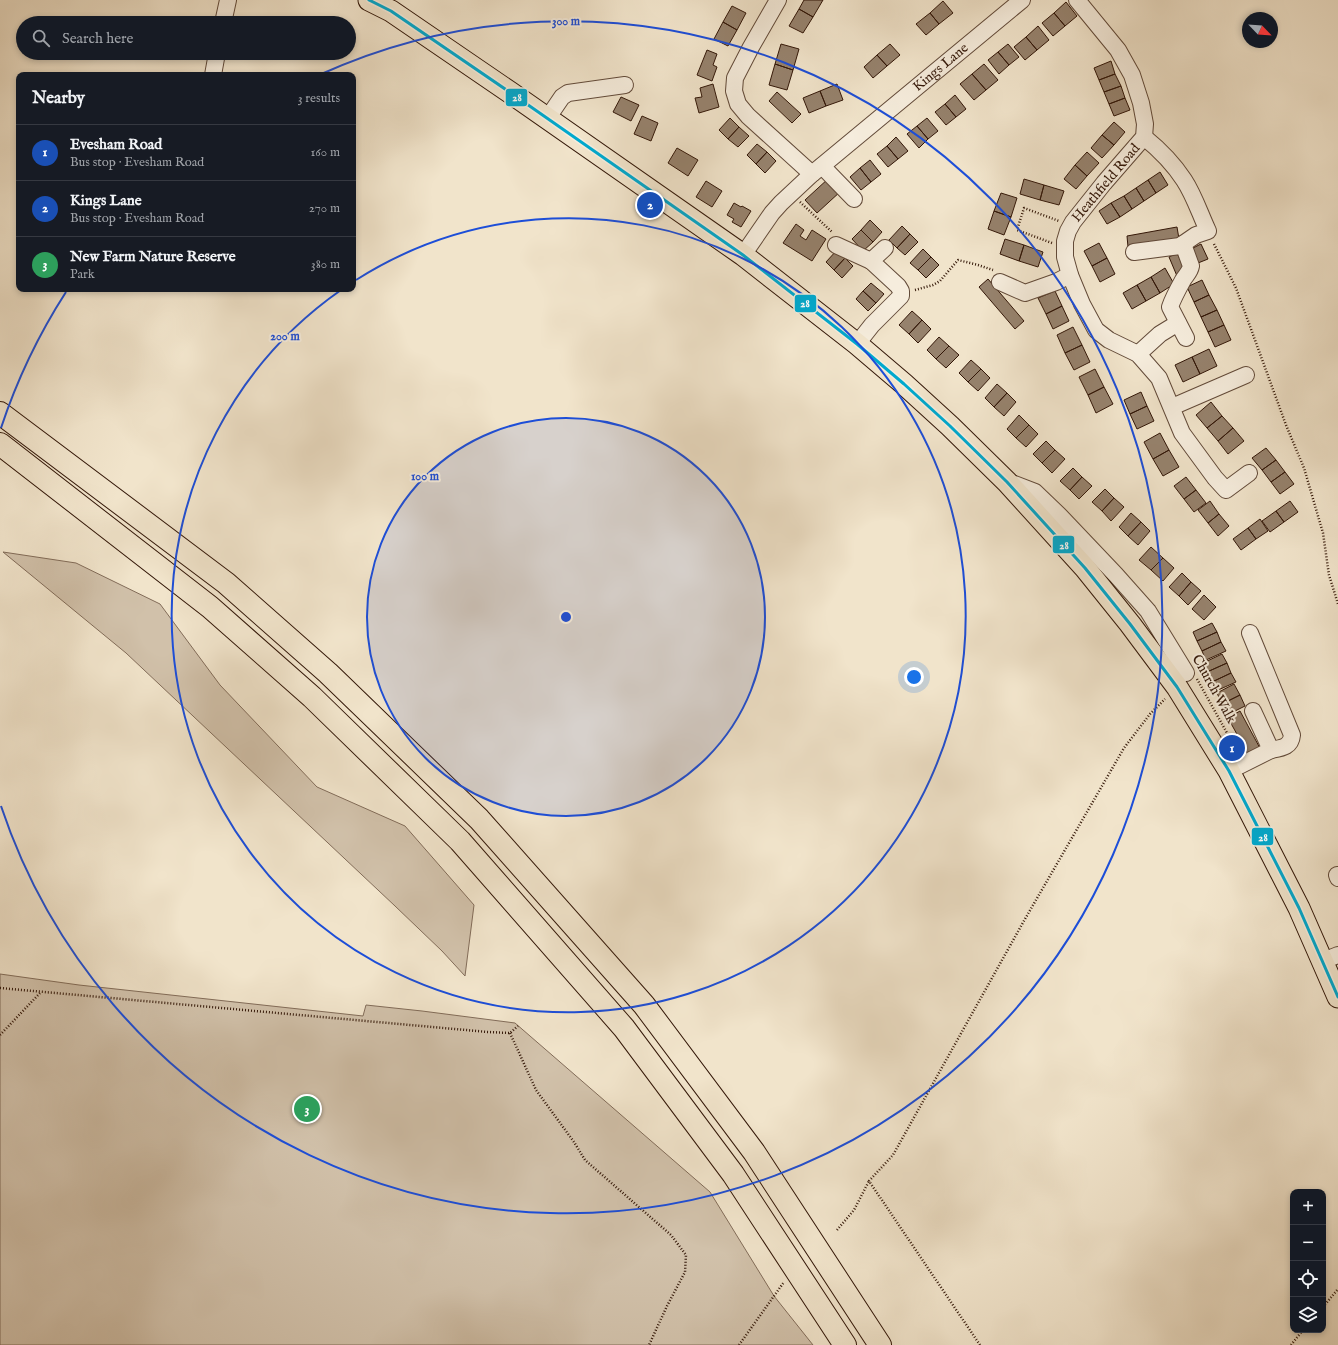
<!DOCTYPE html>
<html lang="en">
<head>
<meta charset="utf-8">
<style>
  :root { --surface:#171b24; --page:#20242c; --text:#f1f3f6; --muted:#9ea1a6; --line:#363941; --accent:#c59692 }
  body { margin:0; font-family:"IM FELL English",serif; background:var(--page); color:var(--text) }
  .controls { position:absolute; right:12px; bottom:12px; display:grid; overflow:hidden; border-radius:8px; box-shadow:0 2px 6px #0003 }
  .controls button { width:36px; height:36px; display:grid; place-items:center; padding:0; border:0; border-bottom:1px solid var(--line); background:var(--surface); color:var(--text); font:20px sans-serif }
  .compass { position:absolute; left:1242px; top:12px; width:36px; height:36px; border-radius:50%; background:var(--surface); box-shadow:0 2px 6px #0003; rotate:115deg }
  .you { position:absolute; left:914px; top:677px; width:14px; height:14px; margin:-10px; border:3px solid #fff; border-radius:50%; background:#1a73e8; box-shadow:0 0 0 6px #1a73e833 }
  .badge { display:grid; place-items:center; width:26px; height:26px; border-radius:50%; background:var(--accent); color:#fff; font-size:13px; font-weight:700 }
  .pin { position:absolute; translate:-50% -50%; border:2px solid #fff; box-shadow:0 1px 4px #0006 }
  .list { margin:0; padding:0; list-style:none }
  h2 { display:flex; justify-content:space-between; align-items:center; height:52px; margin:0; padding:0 16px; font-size:17px }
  h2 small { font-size:13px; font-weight:400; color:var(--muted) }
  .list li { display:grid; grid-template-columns:26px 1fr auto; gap:12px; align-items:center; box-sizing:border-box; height:56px; padding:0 16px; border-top:1px solid var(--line) }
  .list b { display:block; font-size:15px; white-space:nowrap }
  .list p { margin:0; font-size:13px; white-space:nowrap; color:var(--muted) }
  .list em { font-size:13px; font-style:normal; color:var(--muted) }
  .icon { flex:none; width:22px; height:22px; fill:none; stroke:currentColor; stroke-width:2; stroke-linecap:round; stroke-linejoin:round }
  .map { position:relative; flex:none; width:1338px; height:1345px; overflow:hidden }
  .search { position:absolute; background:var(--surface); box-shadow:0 2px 6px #0003; left:16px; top:16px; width:340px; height:44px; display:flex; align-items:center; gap:10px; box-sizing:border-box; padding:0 14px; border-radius:22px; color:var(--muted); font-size:15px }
  .panel { position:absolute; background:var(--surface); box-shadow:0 2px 6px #0003; left:16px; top:72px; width:340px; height:220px; border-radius:8px }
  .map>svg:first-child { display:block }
</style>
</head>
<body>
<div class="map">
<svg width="1338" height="1345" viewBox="0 0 1338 1345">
  <rect width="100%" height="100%" fill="#f1e4cb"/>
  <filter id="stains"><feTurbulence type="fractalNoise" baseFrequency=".005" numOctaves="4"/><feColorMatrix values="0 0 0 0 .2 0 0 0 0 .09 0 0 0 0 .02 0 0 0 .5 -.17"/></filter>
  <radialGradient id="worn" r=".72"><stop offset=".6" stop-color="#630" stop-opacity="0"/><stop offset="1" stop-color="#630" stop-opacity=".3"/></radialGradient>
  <path fill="#d1c1aa" stroke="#826c59" d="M3 552 76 563 160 604 220 685 317 787 405 826 474 905 465 976 442 951 395 906 126 653Z
    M0 974 79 985 363 1016 366 1005 422 1011 515 1023 710 1192 774 1296 813 1345H0Z"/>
  <path fill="#96826d" stroke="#331708" d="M804 0H823L813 17 799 9Z
    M943 1 953 13 939 24 930 13Z
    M1066 2 1077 16 1065 26 1054 13Z
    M732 6 746 13 737 30 723 22Z
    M799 9 813 17 803 33 789 26Z
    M930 13 939 24 926 35 916 24Z
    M1054 13 1065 26 1053 36 1042 23Z
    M723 22 737 30 728 46 714 39Z
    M1038 26 1049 40 1037 50 1026 37Z
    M1026 37 1037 50 1025 60 1014 47Z
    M781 44 799 49 793 70 775 64Z
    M890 44 900 55 887 66 877 55Z
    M1008 44 1019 57 1009 65 998 52Z
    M707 50 717 54 713 65 717 67 712 81 697 75Z
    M998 52 1009 65 999 74 988 60Z
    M877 55 887 66 873 78 864 67Z
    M1111 61 1115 74 1099 80 1094 68Z
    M775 64 793 70 787 90 769 85Z
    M984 64 998 80 986 90 972 74Z
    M972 74 986 90 974 100 960 84Z
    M1115 74 1121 86 1104 92 1099 80Z
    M713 84 719 107 699 113 695 98 702 97 700 88Z
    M837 84 843 100 826 106 820 91Z
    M1121 86 1125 98 1109 104 1104 92Z
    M820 91 826 106 809 113 803 98Z
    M777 92 801 114 792 123 769 101Z
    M955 95 966 109 956 117 945 104Z
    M621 97 639 105 631 121 613 112Z
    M1125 98 1130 110 1114 116 1109 104Z
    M945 104 956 117 946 125 935 112Z
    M642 116 658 123 651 141 634 134Z
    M730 118 739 127 728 139 719 130Z
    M927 118 938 131 928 139 917 126Z
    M1114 122 1125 132 1114 145 1102 135Z
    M917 126 928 139 919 148 907 134Z
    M739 127 749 136 738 147 728 139Z
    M1102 135 1114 145 1102 158 1091 148Z
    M896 137 908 151 898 159 887 146Z
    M757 144 767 152 756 164 747 155Z
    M887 146 898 159 888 167 877 154Z
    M677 148 698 160 688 176 668 163Z
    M767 152 776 161 765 173 756 164Z
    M1087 152 1099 163 1087 176 1075 165Z
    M870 160 881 174 871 182 860 168Z
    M1075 165 1087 176 1076 189 1064 179Z
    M860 168 871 182 861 190 850 177Z
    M1160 172 1168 185 1156 193 1148 180Z
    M829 178 841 191 817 213 805 200Z
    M1024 179 1044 185 1040 200 1020 194Z
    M1148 180 1156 193 1144 201 1136 188Z
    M706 181 722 191 712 207 696 197Z
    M1044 185 1064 191 1059 205 1040 200Z
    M1136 188 1144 201 1132 209 1124 196Z
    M1001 193 1017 198 1011 217 994 211Z
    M1124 196 1132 209 1120 217 1111 203Z
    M734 203 741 207 742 206 751 211 741 227 732 222 734 219 727 215Z
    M1111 203 1120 217 1107 224 1099 211Z
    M653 206 660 211 657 216 649 211Z
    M994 211 1011 217 1004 235 988 229Z
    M870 220 882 232 873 242 861 230Z
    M796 224 804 230 800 236 806 240 812 230 826 239 812 261 783 243Z
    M902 226 910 234 897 248 889 240Z
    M1177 227 1179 239 1128 247 1127 236Z
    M861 230 873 242 863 251 852 239Z
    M910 234 918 242 905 255 897 248Z
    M1005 239 1024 245 1019 261 1000 254Z
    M1099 243 1107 258 1092 266 1084 251Z
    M1201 244 1208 259 1198 263 1191 249Z
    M1024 245 1043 252 1038 267 1019 261Z
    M923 249 931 257 918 270 910 263Z
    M837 250 845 258 834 270 826 262Z
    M1177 253 1186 272 1177 276 1169 257Z
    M931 257 939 265 926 278 918 270Z
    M845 258 853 266 842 278 834 270Z
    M1107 258 1115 274 1100 282 1092 266Z
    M1165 268 1174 284 1160 293 1151 277Z
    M1151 277 1160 293 1146 301 1137 285Z
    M988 279 1024 321 1015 329 979 287Z
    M1202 280 1209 295 1194 302 1187 287Z
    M871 283 884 294 876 303 863 291Z
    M1137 285 1146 301 1132 309 1123 293Z
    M863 291 876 303 868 311 856 299Z
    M1055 291 1062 306 1046 314 1038 298Z
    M1209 295 1217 310 1201 317 1194 302Z
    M1062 306 1069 321 1053 329 1046 314Z
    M1217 310 1224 325 1208 332 1201 317Z
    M912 311 922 320 909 334 899 325Z
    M922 320 931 329 918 343 909 334Z
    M1224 325 1231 340 1215 347 1208 332Z
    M1073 327 1082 345 1065 353 1057 335Z
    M939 337 949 346 936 359 927 350Z
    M1082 345 1090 362 1074 370 1065 353Z
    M949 346 959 355 946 368 936 359Z
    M1209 349 1217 366 1200 374 1192 357Z
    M1192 357 1200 374 1183 382 1175 365Z
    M971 360 981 369 968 382 959 373Z
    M981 369 990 378 978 391 968 382Z
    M1095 369 1104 387 1088 395 1079 377Z
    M997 384 1007 393 994 407 985 398Z
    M1104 387 1113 404 1096 413 1088 395Z
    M1141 392 1147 406 1130 414 1124 400Z
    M1007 393 1016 402 1004 416 994 407Z
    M1211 402 1222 416 1207 428 1196 415Z
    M1147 406 1154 421 1137 429 1130 414Z
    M1019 415 1029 425 1016 438 1007 429Z
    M1222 416 1233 428 1218 441 1207 428Z
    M1029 425 1038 434 1026 447 1016 438Z
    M1233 428 1244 441 1228 454 1218 441Z
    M1160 433 1169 450 1153 459 1144 442Z
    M1046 441 1055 450 1042 463 1033 454Z
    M1266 448 1276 460 1262 470 1252 458Z
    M1055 450 1065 459 1052 473 1042 463Z
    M1169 450 1179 467 1163 476 1153 459Z
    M1276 460 1285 472 1271 482 1262 470Z
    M1073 468 1082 477 1070 490 1060 481Z
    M1285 472 1294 484 1280 494 1271 482Z
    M1082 477 1092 486 1079 499 1070 490Z
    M1186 477 1196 490 1184 499 1174 486Z
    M1105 489 1114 498 1102 511 1092 502Z
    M1196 490 1206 503 1194 512 1184 499Z
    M1114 498 1124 507 1111 521 1102 511Z
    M1210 501 1219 514 1208 523 1198 510Z
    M1290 501 1298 512 1284 522 1276 511Z
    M1276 511 1284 522 1270 532 1262 521Z
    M1131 513 1141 522 1128 536 1119 527Z
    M1219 514 1229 526 1218 536 1208 523Z
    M1260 519 1268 531 1256 539 1248 528Z
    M1141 522 1150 531 1138 545 1128 536Z
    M1248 528 1256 539 1241 550 1233 539Z
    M1151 547 1163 558 1151 570 1139 560Z
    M1163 558 1174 568 1163 581 1151 570Z
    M1182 573 1191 582 1179 596 1169 587Z
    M1191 582 1201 591 1188 605 1179 596Z
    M1204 595 1216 607 1204 620 1192 609Z
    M1212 623 1217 632 1197 641 1193 632Z
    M1217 632 1221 642 1202 651 1197 641Z
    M1221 642 1226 651 1206 660 1202 651Z
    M1222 654 1227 663 1207 672 1203 663Z
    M1227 663 1231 673 1212 682 1207 672Z
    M1231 673 1236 682 1216 691 1212 682Z
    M1234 684 1240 695 1222 704 1217 693Z
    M1240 695 1245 706 1227 715 1222 704Z
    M1240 711 1261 750 1249 756 1228 718Z"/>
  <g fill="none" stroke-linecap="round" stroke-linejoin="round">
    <g stroke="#624a39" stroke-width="18">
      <g id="minor">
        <path d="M778 0 751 47 735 78 734 91 738 104 748 116 812 174"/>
        <path d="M1077 0 1118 50 1132 75 1141 103 1145 124 1144 137 1104 183 1073 222 1068 231 1065 241V257L1070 275 1082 304 1096 330 1109 340 1138 354 1159 378 1182 433 1215 478 1226 490 1249 473"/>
        <path d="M223 23 228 0"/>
        <path d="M213 75 217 53"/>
        <path d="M547 119 562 97 568 93 625 85"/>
        <path d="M822 166 854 199"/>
        <path d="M1183 244 1191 266C1190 272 1186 275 1183 280 1178 289 1173 298 1170 307L1186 338"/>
        <path d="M836 245 871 261"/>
        <path d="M1134 252 1180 246 1196 235 1208 231C1200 214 1194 195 1184 180 1173 163 1160 150 1144 137"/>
        <path id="s1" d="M743 255 772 213 781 203 812 174 1022 0"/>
        <path d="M1000 282 1025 293 1056 282 1070 275"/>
        <path d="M857 344 872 325 901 296V291L898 286 871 261 885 248"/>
        <path d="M1138 354 1160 334 1178 323"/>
        <path d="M1172 407 1246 375"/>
        <path d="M1009 482 1035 492 1059 515 1116 575 1148 611 1186 673"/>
        <path d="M1250 633 1292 735C1291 747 1282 748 1271 750"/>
        <path d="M1229 771 1271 750 1253 711"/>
        <path d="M1337 875 1338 878"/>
        <path d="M1323 961 1338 955"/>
      </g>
    </g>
    <g stroke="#331708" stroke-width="23">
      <path id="major" d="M369 0 391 11 511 93 743 255 857 344 904 384 950 426 1007 482 1085 568 1130 624 1177 687 1229 771 1299 908 1338 997"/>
    </g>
    <g stroke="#331708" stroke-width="24">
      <path id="highway" d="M0 413 226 583 328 673 479 819 644 1005 754 1152 880 1345
        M0 444 210 607 312 697 460 841 624 1028 733 1174 845 1345"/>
    </g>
    <path stroke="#331708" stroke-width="2.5" stroke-dasharray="1 2" stroke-linecap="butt" d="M800 202 832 232
      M1052 243 1017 230 1024 208 1059 221
      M1214 244 1236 288 1286 425 1304 468 1323 533 1329 575 1338 604
      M915 290 933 285 940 281 958 260 978 265 993 270
      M1197 679 1227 733
      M0 988 488 1032 510 1033 518 1026
      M510 1033 536 1090 574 1142 585 1160 671 1235 686 1255 685 1272 667 1306 649 1345
      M0 1035 41 992
      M837 1230 854 1210 869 1181
      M1323 1307 1338 1289
      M739 1345 784 1282
      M980 1345 869 1181 893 1155 1025 919 1124 748 1150 714 1165 699
      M1291 1345 1303 1330"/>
    <use href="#minor" stroke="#f6eddd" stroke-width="16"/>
    <use href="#major" stroke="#f1e4cb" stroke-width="21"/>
    <use href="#highway" stroke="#f1e4cb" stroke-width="22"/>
    <g stroke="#f6eddd" stroke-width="6">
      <path id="bus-1" d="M369 0 391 11 511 93 743 255 857 344 904 384 950 426 1007 482 1085 568 1130 624 1177 687 1229 771 1299 908 1338 997"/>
    </g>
    <use href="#bus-1" stroke="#00a9ce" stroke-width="3"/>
  </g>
  <circle cx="566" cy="617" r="199" fill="#1d4ed8" fill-opacity=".12"/>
  <g fill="none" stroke="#1d4ed8" stroke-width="2">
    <circle cx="566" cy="617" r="199"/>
    <path d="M356 280A397 397 0 1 1 341 290"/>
    <path d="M1 428A596 596 0 0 1 66 292M319 75A596 596 0 1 1 1 806"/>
  </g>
  <g text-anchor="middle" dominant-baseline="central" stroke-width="4" stroke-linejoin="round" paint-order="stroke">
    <g font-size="14" fill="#331708" stroke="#f6eddd">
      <text stroke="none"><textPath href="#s1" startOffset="274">Kings Lane</textPath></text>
      <text transform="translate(1106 183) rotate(-50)">Heathfield Road</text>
      <text transform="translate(1214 689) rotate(61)">Church Walk</text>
    </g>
  </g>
  <circle cx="566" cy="617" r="6" fill="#1d4ed8" stroke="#f6eddd" stroke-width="2"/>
  <g font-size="12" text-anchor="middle" font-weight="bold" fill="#1d4ed8" stroke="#f6eddd" stroke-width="4" stroke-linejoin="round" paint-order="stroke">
    <text x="566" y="25">300 m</text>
    <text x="285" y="340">200 m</text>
    <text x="425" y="480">100 m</text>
  </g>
  <g stroke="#f6eddd" stroke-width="1.5">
    <rect x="505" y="88" width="23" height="19" rx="4" fill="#00a9ce"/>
    <rect x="794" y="294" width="23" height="19" rx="4" fill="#00a9ce"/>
    <rect x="1052" y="535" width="23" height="19" rx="4" fill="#00a9ce"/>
    <rect x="1251" y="827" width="23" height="19" rx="4" fill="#00a9ce"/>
  </g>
  <g font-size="11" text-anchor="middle" font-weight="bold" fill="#fff">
    <text x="517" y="101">28</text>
    <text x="805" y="307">28</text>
    <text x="1064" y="549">28</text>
    <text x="1263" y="841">28</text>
  </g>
  <rect width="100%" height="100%" filter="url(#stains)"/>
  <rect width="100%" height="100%" fill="url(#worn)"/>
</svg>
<div class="controls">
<button>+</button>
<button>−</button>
<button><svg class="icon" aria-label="locate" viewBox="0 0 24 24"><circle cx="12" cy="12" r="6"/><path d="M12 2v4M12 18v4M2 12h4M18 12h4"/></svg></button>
<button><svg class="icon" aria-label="layers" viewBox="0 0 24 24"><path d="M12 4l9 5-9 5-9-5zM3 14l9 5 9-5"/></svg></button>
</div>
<svg class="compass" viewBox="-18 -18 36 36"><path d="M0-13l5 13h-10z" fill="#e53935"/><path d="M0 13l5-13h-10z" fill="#9ea1a6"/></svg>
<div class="you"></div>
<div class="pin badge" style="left:1232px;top:748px;background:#1a4fb4">1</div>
<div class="pin badge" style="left:650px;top:205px;background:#1a4fb4">2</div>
<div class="pin badge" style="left:307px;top:1109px;background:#2e9e5b">3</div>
<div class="search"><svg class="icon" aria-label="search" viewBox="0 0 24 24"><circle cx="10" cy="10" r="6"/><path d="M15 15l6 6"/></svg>Search here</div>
<section class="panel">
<h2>Nearby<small>3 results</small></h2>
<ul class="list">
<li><span class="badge" style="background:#1a4fb4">1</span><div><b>Evesham Road</b><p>Bus stop · Evesham Road</p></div><em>160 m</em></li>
<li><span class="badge" style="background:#1a4fb4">2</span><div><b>Kings Lane</b><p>Bus stop · Evesham Road</p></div><em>270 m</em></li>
<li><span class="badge" style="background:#2e9e5b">3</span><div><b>New Farm Nature Reserve</b><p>Park</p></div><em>380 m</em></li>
</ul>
</section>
</div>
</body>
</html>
